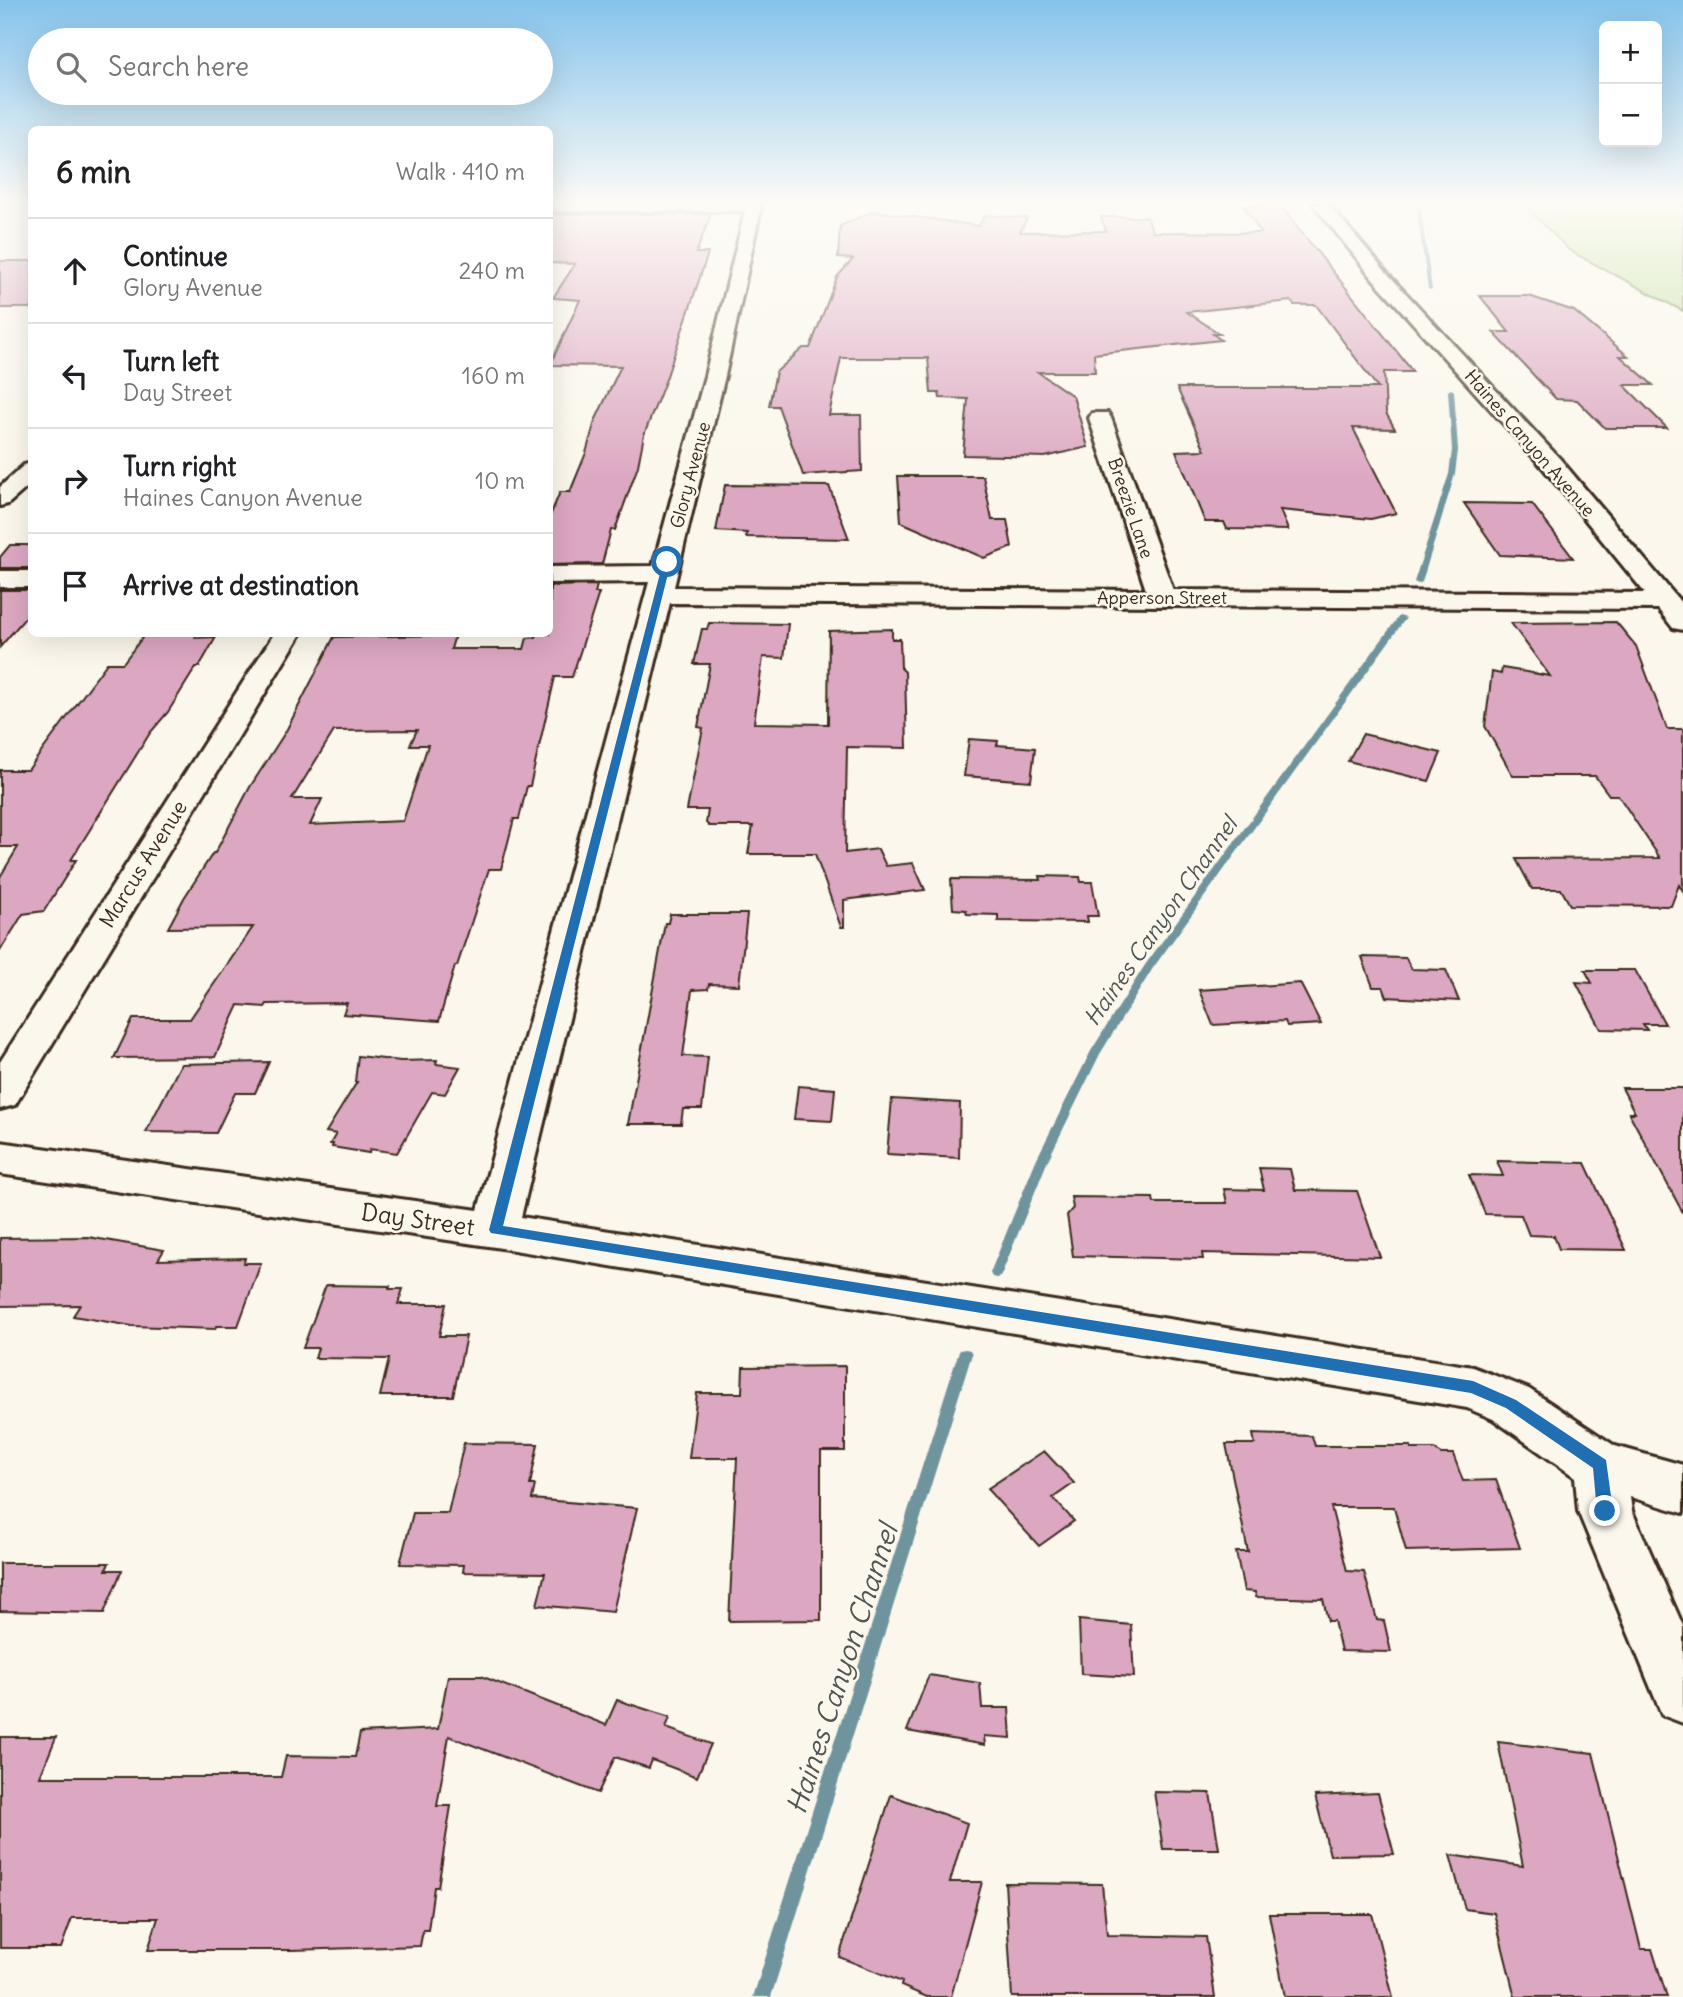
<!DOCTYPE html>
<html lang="en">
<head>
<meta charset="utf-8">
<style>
  :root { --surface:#fff; --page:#f2f2f2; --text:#202124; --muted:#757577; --line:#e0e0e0 }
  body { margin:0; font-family:Delius,sans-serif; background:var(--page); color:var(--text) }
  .controls { position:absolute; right:21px; top:21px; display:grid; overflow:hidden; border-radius:10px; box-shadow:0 7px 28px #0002 }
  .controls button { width:63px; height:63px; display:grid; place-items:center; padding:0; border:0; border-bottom:2px solid var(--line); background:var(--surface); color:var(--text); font:35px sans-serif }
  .stop { position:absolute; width:21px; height:21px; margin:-16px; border:5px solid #1f6fb2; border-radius:50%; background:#fff }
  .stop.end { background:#1f6fb2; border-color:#fff; box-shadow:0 2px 7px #0008 }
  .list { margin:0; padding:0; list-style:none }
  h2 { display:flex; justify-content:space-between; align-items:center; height:91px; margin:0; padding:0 28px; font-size:30px }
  h2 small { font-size:23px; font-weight:400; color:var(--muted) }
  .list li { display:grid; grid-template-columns:46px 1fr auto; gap:21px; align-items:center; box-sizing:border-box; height:105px; padding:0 28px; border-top:2px solid var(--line) }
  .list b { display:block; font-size:26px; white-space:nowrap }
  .list p { margin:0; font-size:23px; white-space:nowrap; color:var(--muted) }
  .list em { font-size:23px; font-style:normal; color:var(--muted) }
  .icon { flex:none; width:38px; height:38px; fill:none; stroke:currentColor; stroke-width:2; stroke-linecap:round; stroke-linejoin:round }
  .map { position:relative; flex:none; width:1683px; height:1997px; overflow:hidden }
  .search { position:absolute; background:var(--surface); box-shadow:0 7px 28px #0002; left:28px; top:28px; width:525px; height:77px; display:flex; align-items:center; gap:18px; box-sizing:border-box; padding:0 24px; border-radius:38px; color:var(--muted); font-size:26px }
  .panel { position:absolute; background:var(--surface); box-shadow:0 7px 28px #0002; left:28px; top:126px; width:525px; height:511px; border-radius:10px }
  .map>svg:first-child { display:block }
</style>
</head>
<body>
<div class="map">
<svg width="1683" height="1997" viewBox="0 0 1683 1997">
  <rect width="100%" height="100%" fill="#fbf7ec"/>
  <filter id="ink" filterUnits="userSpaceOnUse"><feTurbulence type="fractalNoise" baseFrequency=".0143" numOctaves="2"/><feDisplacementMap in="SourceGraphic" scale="14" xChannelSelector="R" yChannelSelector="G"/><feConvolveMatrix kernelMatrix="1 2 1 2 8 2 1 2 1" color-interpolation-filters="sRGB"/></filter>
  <g filter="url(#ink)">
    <path fill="#bddf98" stroke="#7c845b" stroke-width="2" d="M1523 204H1683V311L1570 251Z"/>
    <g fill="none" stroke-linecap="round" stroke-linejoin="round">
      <path fill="#6f949d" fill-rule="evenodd" d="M1416 204H1420L1432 289 1430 290 1428 289Z
        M1451 389 1454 391 1458 450 1455 474 1422 582 1418 584 1414 582 1449 474 1452 450 1448 391Z
        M1399 616 1406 618 1153 968 1100 1054 1048 1160 1002 1273 1000 1277 996 1278 992 1277 990 1273 1036 1160 1091 1051 1145 965Z
        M965 1349 970 1350 972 1354 771 1997H753L958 1354 960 1350Z"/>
    </g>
    <path fill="#dca7c1" stroke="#3b2a1e" stroke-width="2" fill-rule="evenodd" d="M1279 204 1413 372H1384L1386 413 1395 429 1353 428 1396 513 1371 519 1280 510 1288 530 1227 529 1224 522H1205L1176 451 1205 450 1177 388H1378L1316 305H1294L1291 301 1187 312 1220 334H1213L1221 340 1094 354 1095 372H1038L1073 396 1088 447 1045 457 963 455 968 399 940 398 939 393H931L928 358H841L829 415H861L862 471 803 475 778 406H769L776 372 803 348H810L837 277 853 259 838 258 840 226 874 211 979 226 985 215 1027 218 1020 232 1106 231 1101 217H1147L1153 232 1261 233 1244 206Z
      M550 214H711L696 253H708L666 379 644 435 638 466 615 530H611L602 564 550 565V516L560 492H570L586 453 595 421 621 366 550 365 580 300 553 298 575 264 550 263Z
      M0 261H32V308H0Z
      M1480 296H1529L1574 311 1628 356H1620L1653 385H1624L1667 428H1605L1577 400 1556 399 1493 332H1509Z
      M898 476H983L992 520H1007L1012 547 984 558 901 522Z
      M725 485 829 486 849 539 746 537 747 533 716 531Z
      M1464 503 1532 504 1573 558 1500 555Z
      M10 545H32V568H0V557Z
      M550 586 597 585 595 593H599L572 677H555L530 786H527L519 819H514L501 869H489L457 966H455L439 1021 343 1014 347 1003 267 1004 265 1007 239 1005 215 1057 114 1058 133 1019H190L253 927 168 928 184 898 213 853H215L250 787 286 731 334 637 455 635 451 649H524L527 638 536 637 537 634H550ZM417 730 410 745H428L403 821 310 825 322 799H292L334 731Z
      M0 590H32V610L0 647Z
      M1616 622 1636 646 1667 729H1683V891L1679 885 1671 906 1570 905 1561 889H1532L1516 859 1660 858 1618 795H1609L1595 776H1513L1485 726 1492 672 1501 674 1502 668 1550 676 1511 623Z
      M709 623 788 624 784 658 763 657 754 723 828 724 829 631 892 629V639H900L901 668 905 672 907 748 847 747 845 853 878 849 886 866 913 863 925 890 844 900V927H841L815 854H748L753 826H709L706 823 708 810H687L703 728 698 727 710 664H694L702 629H707Z
      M145 634H198L195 638 216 637 199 667H196L168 712 150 733 71 860H76L44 911 23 914 0 951V877L18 847H0V770H28L107 663H123Z
      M1363 734 1441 753 1429 781 1348 761Z
      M969 739 998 741 997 745 1035 748 1031 781 964 776Z
      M1040 876 1080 877 1081 882H1092L1098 916H1087L1088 922 998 921V915L967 914 966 910 953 909 951 879 1041 880Z
      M670 914H747L739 985 709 984 708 989 692 990 683 1056 708 1057 702 1109H683L681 1124H628L665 923H668Z
      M1362 957 1406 958 1411 969 1446 970 1459 1001 1387 997 1383 987H1373Z
      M1585 970H1635L1665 1024H1643L1647 1030 1601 1029 1576 982 1592 983Z
      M1300 983 1321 1024 1287 1026 1285 1021 1213 1025 1199 990Z
      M358 1056 401 1061 437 1060 436 1064 460 1067 445 1094 432 1092 397 1153 370 1149 369 1153 332 1147 333 1144H330L336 1134 326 1132 357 1082H355Z
      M269 1062 255 1093H235L216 1133 146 1132 181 1064Z
      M798 1086 835 1089 832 1121 794 1119Z
      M1622 1088H1683V1213L1629 1113H1635Z
      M892 1099 960 1103 959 1158 887 1154Z
      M1497 1161 1585 1163 1626 1250 1559 1249 1554 1236 1529 1235 1521 1215 1485 1214 1469 1175 1503 1176Z
      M1259 1168 1290 1169 1295 1190 1357 1191 1380 1257 1202 1253 1203 1259 1073 1256 1067 1215 1073 1208 1071 1197 1153 1198 1154 1203H1227L1224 1189 1264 1190Z
      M88 1237 164 1250 158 1260 245 1258 244 1263H261L238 1326H216L215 1329 132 1326 73 1316 80 1305 0 1306V1238Z
      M326 1285 390 1286 389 1289H403L398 1304H446L439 1336H466L453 1396H380L389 1359 315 1358 318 1348H303Z
      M845 1366V1451H821V1620L729 1621 737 1458H689L697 1393H742L743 1367Z
      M1253 1434 1312 1436 1315 1446H1411V1449H1434L1441 1454H1453L1463 1481 1496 1480 1520 1548 1406 1551 1394 1507H1331L1347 1571 1364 1572 1377 1620 1384 1621 1391 1652 1341 1651 1334 1621H1328L1323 1599 1256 1597 1255 1592 1244 1591 1236 1552H1248L1226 1444H1255Z
      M464 1443 538 1444 530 1485H535L532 1499 637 1508 613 1612 537 1605 545 1573 463 1572 464 1565 400 1564 413 1513H448Z
      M1044 1451 1074 1483 1053 1498 1074 1521 1039 1546 987 1489Z
      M0 1563H109L106 1570H122L104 1613 0 1611Z
      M1079 1620 1131 1625 1134 1677 1081 1674Z
      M929 1675 980 1683 982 1708H1009L1011 1738 984 1736 985 1745 907 1731Z
      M448 1676H481L606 1725 617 1700 670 1717 666 1728 711 1744 697 1777 652 1760 649 1768 615 1757 598 1793 449 1736 437 1806H451L438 1887H434L428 1930H423L420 1946 292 1950H148L158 1918H72L61 1948H0V1737H56L40 1777H281L286 1756 355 1757 360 1733 438 1729Z
      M1498 1742 1593 1753 1641 1949H1652L1667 1997H1515L1494 1913 1465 1909 1450 1855 1523 1866Z
      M1154 1792 1210 1793 1219 1849H1163Z
      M1378 1793 1394 1854 1330 1855 1315 1796Z
      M891 1795 967 1823 950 1882H982L951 1997H927L901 1986 902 1982 839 1957Z
      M1005 1883 1102 1884 1107 1935 1206 1937 1215 1997H1012Z
      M1269 1914H1372L1393 1997H1285Z"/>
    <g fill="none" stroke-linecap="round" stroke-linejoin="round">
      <g stroke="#3b2a1e" stroke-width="6">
        <path id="minor" d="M550 204H759L761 207 725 376 674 587 1146 590 1089 418 1092 413H1108L1111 418 1173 590 1645 593 1544 469 1375 281 1313 204H1328L1387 273 1560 459 1683 605V630L1673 628 1658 609 670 603 521 1217 1473 1367 1529 1389 1615 1446 1683 1465V1513L1630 1497 1632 1511 1683 1626V1723L1662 1715 1578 1511 1575 1477 1493 1419 1467 1408 495 1247 0 1174V1142L478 1210 649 582 550 583V567L653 566 705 376 745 211H550Z
          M32 463V483L8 504 0 506V487L24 465Z
          M0 571H32V587H0Z
          M274 634H301L15 1105 0 1109V1062Z"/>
      </g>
      <use href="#minor" fill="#fbf7ec" fill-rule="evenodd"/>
    </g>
  </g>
  <linearGradient id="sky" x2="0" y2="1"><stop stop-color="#85c3ec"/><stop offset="0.42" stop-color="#fdfbf6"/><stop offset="1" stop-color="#fdfbf6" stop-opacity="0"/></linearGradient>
  <rect width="1683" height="483" fill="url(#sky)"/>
  <path fill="#1f6fb2" d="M667 560 671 562 503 1226 1473 1381 1516 1400 1606 1460 1613 1511 1611 1516H1599L1597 1511 1593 1468 1506 1408 1471 1393 491 1233 489 1230 663 562Z"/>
  <g text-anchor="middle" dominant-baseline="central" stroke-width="5" stroke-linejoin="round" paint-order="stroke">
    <g font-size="18" fill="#3b2a1e" stroke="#fbf7ec">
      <text transform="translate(1530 443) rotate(49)">Haines Canyon Avenue</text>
      <text transform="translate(690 475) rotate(-75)">Glory Avenue</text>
      <text transform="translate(1131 508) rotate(71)">Breezie Lane</text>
      <text x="1162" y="597">Apperson Street</text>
    </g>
    <g font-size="21" fill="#3b2a1e" stroke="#fbf7ec">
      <text transform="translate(143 864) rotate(-58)">Marcus Avenue</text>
    </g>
    <g font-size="23" font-style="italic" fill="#505653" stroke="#fbf7ec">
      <text transform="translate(1160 921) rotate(-55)">Haines Canyon Channel</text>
    </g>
    <g font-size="24" fill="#3b2a1e" stroke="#fbf7ec">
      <text transform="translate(418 1219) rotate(8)">Day Street</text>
    </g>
    <g font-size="28" font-style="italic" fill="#505653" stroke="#fbf7ec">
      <text transform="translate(842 1669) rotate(-72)">Haines Canyon Channel</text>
    </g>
  </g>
</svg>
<div class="controls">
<button>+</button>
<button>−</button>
</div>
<div class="stop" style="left:667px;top:562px"></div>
<div class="stop end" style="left:1605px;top:1511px"></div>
<div class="search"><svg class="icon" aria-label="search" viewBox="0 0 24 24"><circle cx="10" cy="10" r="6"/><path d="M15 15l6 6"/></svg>Search here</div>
<section class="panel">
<h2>6 min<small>Walk · 410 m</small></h2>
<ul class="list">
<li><svg class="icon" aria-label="ahead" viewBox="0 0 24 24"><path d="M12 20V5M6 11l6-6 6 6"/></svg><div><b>Continue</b><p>Glory Avenue</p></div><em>240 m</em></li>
<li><svg class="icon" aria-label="left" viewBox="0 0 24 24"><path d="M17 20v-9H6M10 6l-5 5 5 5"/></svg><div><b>Turn left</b><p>Day Street</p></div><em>160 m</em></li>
<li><svg class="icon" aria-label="right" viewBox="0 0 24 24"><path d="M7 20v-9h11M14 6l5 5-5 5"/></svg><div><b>Turn right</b><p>Haines Canyon Avenue</p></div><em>10 m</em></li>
<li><svg class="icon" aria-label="arrive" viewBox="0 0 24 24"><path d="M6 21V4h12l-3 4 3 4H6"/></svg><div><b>Arrive at destination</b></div></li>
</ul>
</section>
</div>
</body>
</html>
